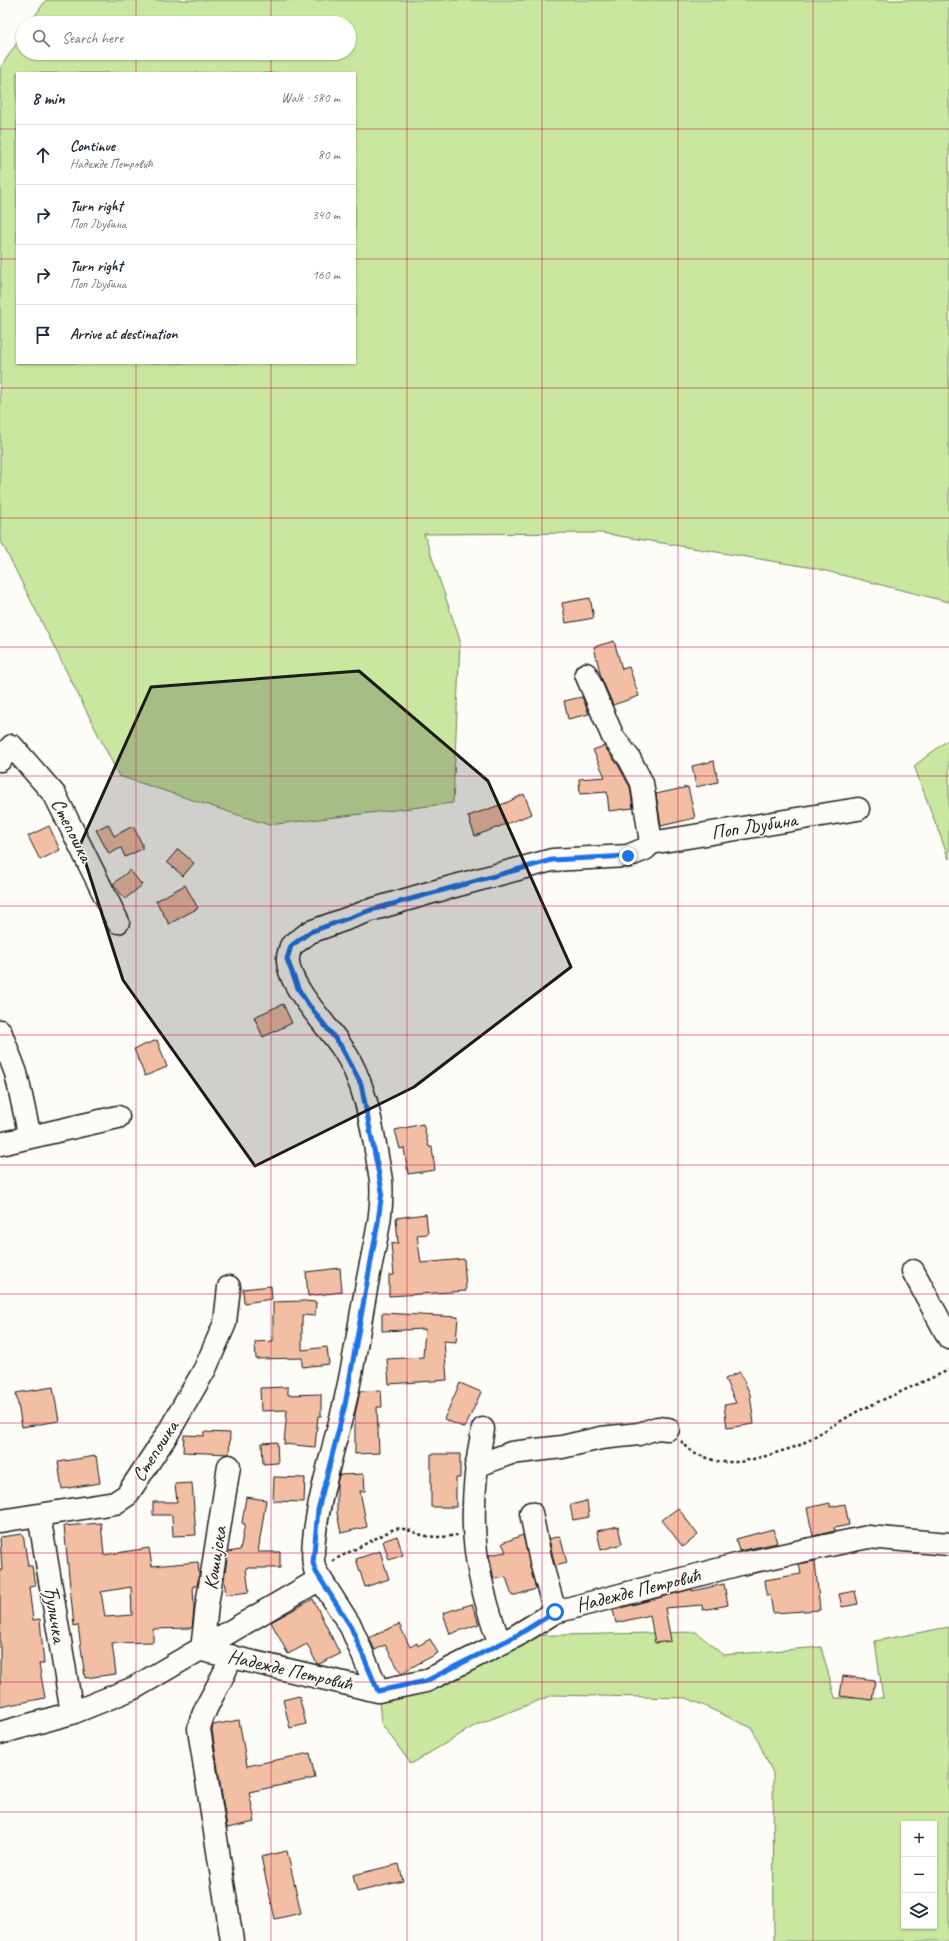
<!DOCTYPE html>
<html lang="en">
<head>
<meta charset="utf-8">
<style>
  :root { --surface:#fff; --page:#f2f2f3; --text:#1f2937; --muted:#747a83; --line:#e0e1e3 }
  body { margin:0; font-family:Caveat,sans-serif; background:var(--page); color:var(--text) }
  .controls { position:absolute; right:12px; bottom:12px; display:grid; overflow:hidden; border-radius:0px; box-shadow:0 1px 3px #0004 }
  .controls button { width:36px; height:36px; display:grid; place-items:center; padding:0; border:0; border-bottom:1px solid var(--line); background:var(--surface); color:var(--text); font:20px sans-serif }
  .stop { position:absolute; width:12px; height:12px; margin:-9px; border:3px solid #1a73e8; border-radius:50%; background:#fff }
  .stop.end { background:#1a73e8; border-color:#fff; box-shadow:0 1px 4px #0008 }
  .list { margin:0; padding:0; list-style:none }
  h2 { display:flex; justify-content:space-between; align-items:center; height:52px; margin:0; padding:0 16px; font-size:17px }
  h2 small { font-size:13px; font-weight:400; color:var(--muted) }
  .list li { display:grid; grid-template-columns:26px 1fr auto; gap:12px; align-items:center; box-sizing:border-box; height:60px; padding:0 16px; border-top:1px solid var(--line) }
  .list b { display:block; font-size:15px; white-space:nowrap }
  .list p { margin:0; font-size:13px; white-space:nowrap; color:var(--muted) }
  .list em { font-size:13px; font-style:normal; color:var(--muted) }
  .icon { flex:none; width:22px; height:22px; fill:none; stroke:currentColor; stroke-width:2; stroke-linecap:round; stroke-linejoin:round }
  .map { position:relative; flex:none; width:949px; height:1941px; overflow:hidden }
  .search { position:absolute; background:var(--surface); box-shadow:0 1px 3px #0004; left:16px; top:16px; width:340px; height:44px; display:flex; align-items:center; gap:10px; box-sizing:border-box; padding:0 14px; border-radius:22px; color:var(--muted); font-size:15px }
  .panel { position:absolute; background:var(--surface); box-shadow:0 1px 3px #0004; left:16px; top:72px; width:340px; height:292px; border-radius:0px }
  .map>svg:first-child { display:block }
</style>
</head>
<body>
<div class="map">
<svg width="949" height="1941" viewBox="0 0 949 1941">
  <rect width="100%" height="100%" fill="#fdfcf7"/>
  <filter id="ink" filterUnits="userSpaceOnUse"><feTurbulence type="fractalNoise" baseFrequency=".025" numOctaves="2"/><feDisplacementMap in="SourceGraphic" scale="8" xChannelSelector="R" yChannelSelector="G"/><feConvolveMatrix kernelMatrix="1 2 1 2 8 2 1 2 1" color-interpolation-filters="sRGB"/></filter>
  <g filter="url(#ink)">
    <path fill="#c9e79f" stroke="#72825e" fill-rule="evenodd" d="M46 0H949V602L814 568 601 533 424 534 460 640 453 803 269 825 119 776 0 539V68L23 34V53H349V23H30ZM17 73H355V363H17Z
      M949 739V859L914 766Z
      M949 1627V1941H774L773 1773 752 1728 687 1698 553 1695 476 1725 411 1764 381 1723 378 1691 516 1636 696 1632 723 1655 821 1647 835 1698H883L875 1641ZM904 1824H934V1926H904Z"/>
    <path fill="#f2bfa4" stroke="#1c1c1c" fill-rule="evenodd" d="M590 598 594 618 566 623 562 603Z
      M614 641 622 669 629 667 639 696 613 705 601 677 594 647Z
      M582 697 589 714 568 719 564 701Z
      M604 746 618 765 630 787 633 808 609 811 607 792 580 794 579 779 605 777 593 750Z
      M714 761 718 782 696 787 692 766Z
      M688 787 695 818 661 826 656 794Z
      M524 794 532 814 475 836 468 816 506 803Z
      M108 824 114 836 133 826 142 844V849L125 857 121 848 109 854 96 830Z
      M49 826 60 850 40 860 28 836Z
      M178 849 194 863 183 876 167 862Z
      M130 870 142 885 125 899 113 884Z
      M185 885 198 908 169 924 156 901Z
      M283 1004 292 1023 263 1037 254 1017Z
      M157 1040 167 1067 145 1076 134 1049Z
      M423 1124 429 1147H432L435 1170 408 1174 404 1148 400 1149 395 1130Z
      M426 1214 428 1234 417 1235 421 1263 464 1259 466 1291 389 1296V1275H394L391 1244 398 1243 396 1218Z
      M340 1268 342 1292 308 1296 306 1272Z
      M271 1286 272 1299 244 1303 243 1289Z
      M304 1301 316 1302 315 1316 302 1315V1350L327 1347 329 1364 302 1367V1358L256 1359 255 1342 273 1341V1302Z
      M382 1313 458 1317 456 1342 444 1341 447 1380 389 1384 387 1359 423 1357 425 1329 382 1331Z
      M740 1372 750 1394 754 1424 727 1428 724 1405 736 1403 725 1379Z
      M460 1383 481 1392 465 1428 444 1419Z
      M53 1387 59 1421 22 1427 16 1393Z
      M288 1387V1395L321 1394V1416H318L315 1447 284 1444 287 1410 261 1411 260 1388Z
      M381 1390 382 1407H377L379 1453 355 1454V1414L360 1391Z
      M204 1432 230 1433 229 1454 183 1452 184 1435 204 1436Z
      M277 1442 278 1463 263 1464 262 1443Z
      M431 1454H460V1478H456V1507H431Z
      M96 1456 100 1483 62 1489 58 1462Z
      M364 1474 365 1491H360L367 1527 341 1533 337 1513V1484L339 1475Z
      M274 1477 305 1478 304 1502 273 1501Z
      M192 1483 196 1535 173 1536 172 1515H153V1502H177L175 1484Z
      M246 1497 266 1500 258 1552H280V1568H246L249 1592 226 1595 224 1580 228 1552 240 1550 245 1524 242 1523Z
      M587 1501 589 1517 573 1520 570 1505Z
      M830 1503V1507L845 1504 849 1525 834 1528 835 1531 813 1536 807 1508Z
      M678 1508 698 1535 683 1547 662 1520Z
      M101 1523 104 1555 149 1548 152 1566 198 1562 199 1575 197 1586H193L194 1609 192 1628 153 1629V1642L112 1643 116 1674 85 1678 78 1625 74 1626 64 1526ZM131 1587 132 1615 105 1617 101 1592Z
      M618 1526 622 1544 601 1550 597 1531Z
      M773 1529 777 1543 739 1551 736 1539Z
      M23 1534 28 1566H32L35 1586 29 1587 33 1620 40 1619 44 1664H39L45 1698 0 1707V1570H2L0 1537Z
      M523 1535 536 1589 512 1596 506 1577 494 1579 489 1555 506 1552 502 1543Z
      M397 1536 403 1555 389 1560 383 1541Z
      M560 1536 567 1563 555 1566 549 1539Z
      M380 1551 389 1579 365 1587 356 1559Z
      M815 1561 820 1610 773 1613 770 1595H767L765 1580 801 1574 799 1564Z
      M724 1584 728 1605 703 1610 702 1605 665 1608 671 1641 655 1643 650 1615 616 1623 613 1610 692 1589V1591Z
      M855 1591 858 1604 842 1607 839 1594Z
      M313 1599 340 1654 319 1664H317L307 1644 288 1654 271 1622Z
      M472 1604 479 1624 450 1634 443 1613Z
      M399 1624 410 1647 417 1643 418 1646 430 1639 438 1653 401 1673 385 1645 375 1650 369 1638Z
      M843 1676 875 1680 872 1700 840 1696Z
      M299 1696 306 1724 290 1728 283 1700Z
      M239 1720 247 1766 310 1753 315 1778 249 1792 255 1822 227 1828 212 1730 213 1725Z
      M287 1851 301 1913 275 1919 261 1857Z
      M399 1864 403 1881 357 1892 353 1875Z"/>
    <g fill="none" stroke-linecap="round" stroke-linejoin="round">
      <g stroke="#1c1c1c" stroke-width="25">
        <path id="minor" d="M0 760 12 746 55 795 118 922
          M651 843 858 809
          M0 1031 16 1073 30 1137
          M0 1144 118 1117
          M913 1271 949 1338
          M483 1429C467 1510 471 1566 500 1644
          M229 1466 207 1605 202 1650 378 1691 426 1681 516 1636 555 1612 740 1564 868 1537 949 1544
          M476 1466 511 1453 562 1447 601 1438 639 1434 657 1428 668 1429
          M531 1513 541 1562 555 1612
          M39 1515 72 1713
          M0 1521 115 1503 127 1495 168 1433 205 1369 225 1323 229 1287
          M231 1656C224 1681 204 1703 199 1729L232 1941
          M378 1691 351 1627 316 1572C303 1547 337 1437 344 1406 354 1366 359 1325 367 1284 373 1250 384 1214 381 1180 373 1134 368 1085 341 1046 327 1025 286 984 288 958 288 954 290 950 291 946L310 932 371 910 429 893 552 860 628 856 645 849 651 843 642 783 629 758 613 737 586 674
          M0 1733 72 1713 134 1688 320 1579"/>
      </g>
      <path stroke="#1c1c1c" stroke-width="2.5" stroke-dasharray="3 3" stroke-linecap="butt" d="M681 1441 693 1453 719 1462H740L766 1456 798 1446 858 1411 949 1370
        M332 1561 394 1529C405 1527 412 1532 422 1535 433 1538 446 1537 457 1535"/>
      <use href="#minor" stroke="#fdfcf7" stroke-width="22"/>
    </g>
  </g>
  <g fill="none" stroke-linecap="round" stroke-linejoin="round" filter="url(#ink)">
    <path stroke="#1a73e8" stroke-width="5" d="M555 1612 516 1636 426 1681 378 1691 351 1627 316 1572 313 1563 318 1510 345 1405 378 1222 382 1191 380 1180 361 1084 341 1046 308 1004 298 988 287 959 291 946 310 932 371 910 552 860 628 856"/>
  </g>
  <path fill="#1c1c1c" fill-opacity="0.2" stroke="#1c1c1c" stroke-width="3" stroke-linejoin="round" d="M359 671 488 781 571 967 414 1087 255 1166 123 980 80 845 151 687Z"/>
  <path fill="none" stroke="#c2185b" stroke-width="1" stroke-opacity="0.55" d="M136 0V23M271 0V23M407 0V1941M542 0V1941M678 0V1941M813 0V1941M136 53V73M271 53V73M0 129H17M355 129H949M0 259H17M355 259H949M136 363V1941M271 363V1941M0 388H949M0 518H949M0 647H949M0 776H949M0 906H949M0 1035H949M0 1165H949M0 1294H949M0 1423H949M0 1553H949M0 1682H949M0 1812H949"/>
  <g text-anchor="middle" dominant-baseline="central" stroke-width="3" stroke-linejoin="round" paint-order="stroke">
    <g font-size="20" fill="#1c1c1c" stroke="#fdfcf7">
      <text transform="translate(754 826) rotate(-9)">Поп Љубина</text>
      <text transform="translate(72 830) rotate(63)">Степошка</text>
      <text transform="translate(155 1451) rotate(-57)">Степошка</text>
      <text transform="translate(215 1558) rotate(-81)">Кошијска</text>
      <text transform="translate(638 1590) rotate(-14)">Надежде Петровић</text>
      <text transform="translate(55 1614) rotate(81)">Ђуличка</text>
      <text transform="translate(290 1670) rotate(13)">Надежде Петровић</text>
    </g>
  </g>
</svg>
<div class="controls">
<button>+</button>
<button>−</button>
<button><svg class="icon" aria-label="layers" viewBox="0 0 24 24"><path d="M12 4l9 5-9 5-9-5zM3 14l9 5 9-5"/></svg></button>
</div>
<div class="stop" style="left:555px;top:1612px"></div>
<div class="stop end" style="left:628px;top:856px"></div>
<div class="search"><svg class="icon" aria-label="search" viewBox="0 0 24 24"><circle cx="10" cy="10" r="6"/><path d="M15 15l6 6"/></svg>Search here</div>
<section class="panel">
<h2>8 min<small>Walk · 580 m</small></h2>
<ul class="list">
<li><svg class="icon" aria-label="ahead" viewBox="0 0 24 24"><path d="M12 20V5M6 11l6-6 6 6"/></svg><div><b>Continue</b><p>Надежде Петровић</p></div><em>80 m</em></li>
<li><svg class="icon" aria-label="right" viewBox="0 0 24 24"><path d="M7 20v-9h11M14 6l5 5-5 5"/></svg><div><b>Turn right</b><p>Поп Љубина</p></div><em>340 m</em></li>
<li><svg class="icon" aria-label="right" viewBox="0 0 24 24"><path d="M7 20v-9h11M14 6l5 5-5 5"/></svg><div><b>Turn right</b><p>Поп Љубина</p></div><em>160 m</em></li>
<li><svg class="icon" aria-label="arrive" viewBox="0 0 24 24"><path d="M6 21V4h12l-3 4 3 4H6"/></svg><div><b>Arrive at destination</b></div></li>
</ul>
</section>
</div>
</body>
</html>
